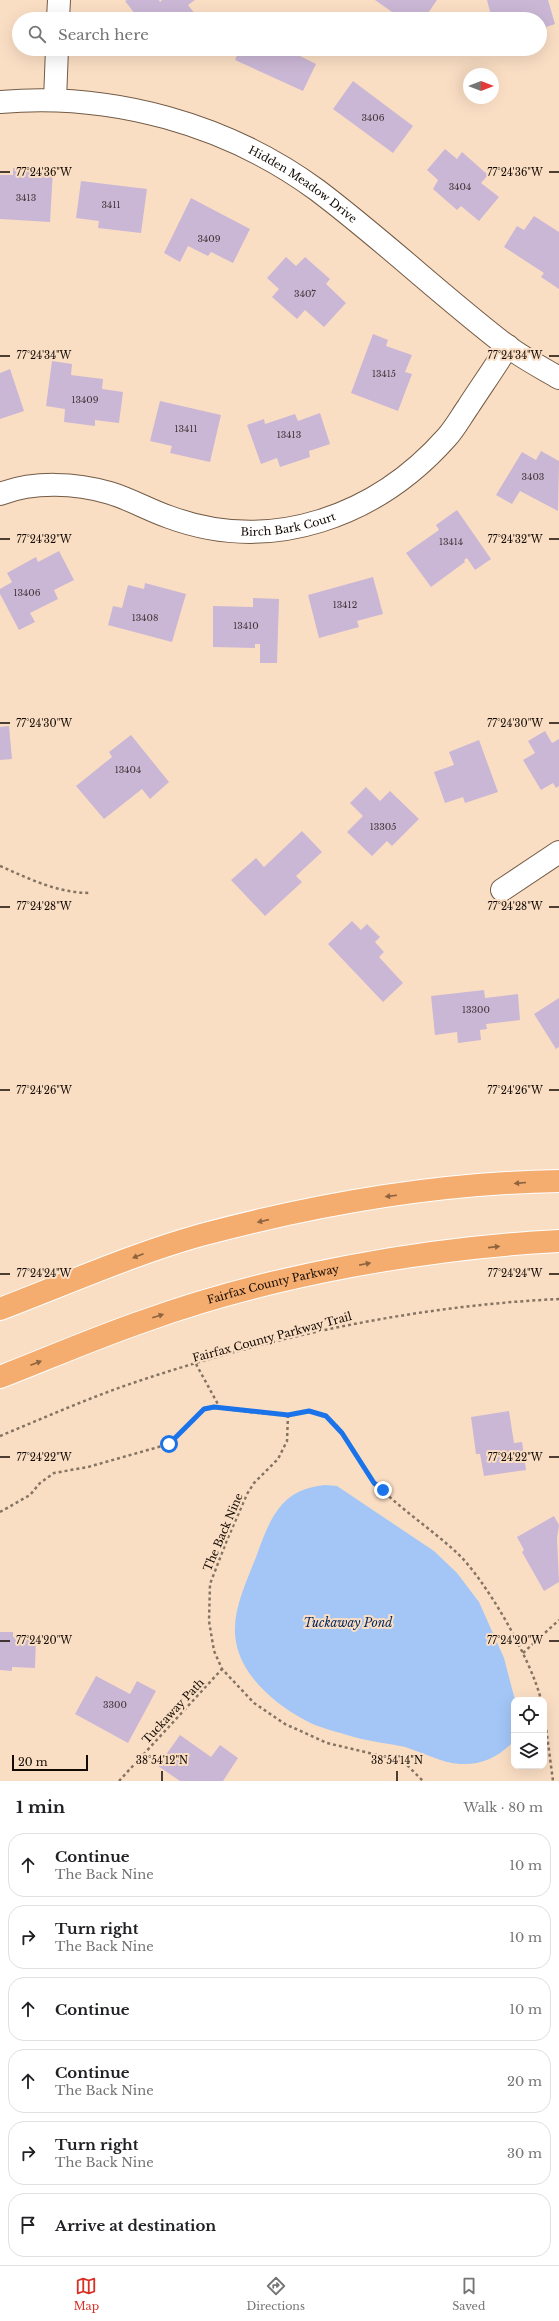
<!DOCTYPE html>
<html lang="en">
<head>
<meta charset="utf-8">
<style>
  :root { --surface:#fff; --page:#f6f6f6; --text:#202124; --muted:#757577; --line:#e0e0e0; --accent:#d93025 }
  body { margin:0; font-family:"Libre Baskerville",serif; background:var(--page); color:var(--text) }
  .controls { position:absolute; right:12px; bottom:12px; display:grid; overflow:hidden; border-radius:8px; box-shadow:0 4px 16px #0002 }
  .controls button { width:36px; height:36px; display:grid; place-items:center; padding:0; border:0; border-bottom:1px solid var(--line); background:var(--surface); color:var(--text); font:20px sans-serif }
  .compass { position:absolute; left:463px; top:68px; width:36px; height:36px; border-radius:50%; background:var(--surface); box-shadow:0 4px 16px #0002; rotate:90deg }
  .scale { position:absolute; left:12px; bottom:10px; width:76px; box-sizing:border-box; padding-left:4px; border:2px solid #130a03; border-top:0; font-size:11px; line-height:14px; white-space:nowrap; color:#130a03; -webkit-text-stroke:3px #fadec4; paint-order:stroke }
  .stop { position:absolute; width:12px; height:12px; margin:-9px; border:3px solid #1a73e8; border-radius:50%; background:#fff }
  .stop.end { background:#1a73e8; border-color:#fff; box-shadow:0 1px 4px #0008 }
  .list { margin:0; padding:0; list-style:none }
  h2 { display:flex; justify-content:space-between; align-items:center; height:52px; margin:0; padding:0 16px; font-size:17px }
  h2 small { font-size:13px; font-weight:400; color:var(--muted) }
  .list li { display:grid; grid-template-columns:26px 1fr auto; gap:12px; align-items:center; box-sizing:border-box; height:64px; margin:0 8px 8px; padding:0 8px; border:1px solid var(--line); border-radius:16px }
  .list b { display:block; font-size:15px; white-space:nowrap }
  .list p { margin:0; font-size:13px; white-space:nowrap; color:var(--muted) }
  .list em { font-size:13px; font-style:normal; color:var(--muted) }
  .icon { flex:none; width:22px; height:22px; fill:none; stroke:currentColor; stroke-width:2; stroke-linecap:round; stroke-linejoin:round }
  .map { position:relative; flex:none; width:559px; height:1781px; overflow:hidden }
  .search { position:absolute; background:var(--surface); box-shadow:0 4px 16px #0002; left:12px; right:12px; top:12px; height:44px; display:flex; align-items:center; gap:10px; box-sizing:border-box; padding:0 14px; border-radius:22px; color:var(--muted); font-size:15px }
  .sheet { height:484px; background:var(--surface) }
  nav { display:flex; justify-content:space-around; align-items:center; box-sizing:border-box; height:56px; border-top:1px solid var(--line); background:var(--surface); font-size:11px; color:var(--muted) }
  nav a { display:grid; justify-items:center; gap:2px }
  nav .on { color:var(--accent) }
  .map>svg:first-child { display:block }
</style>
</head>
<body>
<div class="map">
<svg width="559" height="1781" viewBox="0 0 559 1781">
  <rect width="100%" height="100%" fill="#fadec4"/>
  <path fill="#a3c6f6" d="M325 1485 337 1486 434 1551 457 1573 479 1602 504 1658 515 1700 513 1742C498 1757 482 1765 460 1764 442 1763 422 1752 405 1747 388 1743 371 1742 354 1737 338 1732 318 1728 303 1719 274 1703 242 1676 236 1642 230 1610 250 1576 260 1546 273 1512 285 1489 325 1485Z"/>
  <path fill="#cab7d5" d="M127 0H159L160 2 162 0H195L188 5 199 19H139L125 1Z
    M375 0H437L424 19H402Z
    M487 0H548L555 24 540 29V19H492Z
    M240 49H293L298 51 296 54 316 64 303 91 235 60Z
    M353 81 413 126 393 153 333 109Z
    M445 149 457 159 462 152 488 175 481 183 499 197 479 221 461 206 457 210 433 189 438 180 427 170Z
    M13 168 53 170 50 222 0 219V175H13Z
    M81 181 147 189 141 233 98 228 99 221 76 218Z
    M191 198 250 229 233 263 211 252 208 256 188 246 180 262 164 253Z
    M534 216 559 232V289L541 277 544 273 504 247 517 226 524 230Z
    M286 257 296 266 305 257 330 279 326 284 346 303 324 327 305 310 297 319 272 297 279 289 267 278Z
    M373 334 388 340 386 346 412 355 405 372 412 374 398 411 351 393Z
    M52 361 72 364 71 375 103 379 102 389 123 392 119 423 95 420V426L64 422 65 409 46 406Z
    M10 369 24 411 0 419V373Z
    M160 401 221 415 210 462 170 453 172 446 150 441Z
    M320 413 330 444 309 451 310 457 280 467 277 458 261 464 247 425 264 419 265 424 295 414 298 421Z
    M541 451 559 461 558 511 520 491 512 504 496 495 522 452 536 460Z
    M457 510 491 559 475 570 467 558 464 560 465 562 431 587 406 553 439 530 436 525Z
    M59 551 74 580 54 590 58 599 30 613 35 622 19 630 0 594V589L12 582 7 573 36 557 38 562Z
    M373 577 383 614 357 621 359 627 319 638 308 595Z
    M145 583 186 594 172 642 108 625 113 606 122 608 128 585 144 589Z
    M253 598 279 599 277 663H260V644H255V648L213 647V606L253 607Z
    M9 726 12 759 0 760V727Z
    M545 731 552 743 559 739V786L556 788 553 783 541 790 523 760 535 753 528 741Z
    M131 735 169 782 150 799 142 789 104 819 76 786 112 757 109 752Z
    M479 740 498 792 465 803 463 797 445 803 434 772 454 765 449 752Z
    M366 787 380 801 390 791 419 819 392 846 387 841 372 856 347 832 363 816 350 803Z
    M302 831 322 852 296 876 302 882 265 916 231 880 256 858 264 867Z
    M352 921 361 930 367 924 380 937 375 942 384 952 379 957 403 983 383 1002 328 944Z
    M484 990 485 998 518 994 520 1020 486 1024 487 1029 480 1030 481 1040 458 1043 457 1032 435 1035 431 996Z
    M559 998V1047L556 1049 534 1014Z
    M509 1411 514 1443 522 1442 526 1470 484 1476 480 1454H476L471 1417Z
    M554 1516 559 1525 557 1538 559 1582 544 1591 522 1552 524 1550 517 1537Z
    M0 1632H13V1637L36 1638 35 1668 12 1667V1671L0 1670Z
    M96 1676 130 1694 137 1681 156 1691 128 1743 75 1714Z
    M180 1735 211 1757 220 1745 238 1758 223 1781H180L158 1766Z"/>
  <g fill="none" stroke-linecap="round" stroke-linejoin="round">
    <g stroke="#735b45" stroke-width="24">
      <g id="minor">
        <path d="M58 19 59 0"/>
        <path d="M55 100 57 49"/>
        <path id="s1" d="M0 102C111 92 227 124 317 190 382 239 442 296 507 346 523 358 542 368 559 378"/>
        <path id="s2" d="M0 494C34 481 76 483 110 493 130 499 149 510 169 517 272 555 377 516 447 437 455 428 461 417 468 407 481 387 495 367 508 346"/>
        <path d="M502 890 559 852"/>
      </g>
    </g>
    <g stroke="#fff" stroke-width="24">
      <g id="trunk">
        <path d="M0 1309C66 1284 133 1254 201 1235 317 1204 439 1183 559 1181"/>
        <path id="s3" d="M0 1377C49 1358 97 1337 147 1320 272 1275 426 1248 559 1241"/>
      </g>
    </g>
    <path stroke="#867463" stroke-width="2.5" stroke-dasharray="3 3" stroke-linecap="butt" d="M0 866C30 879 57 893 91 893
      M196 1364 220 1408
      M288 1415 287 1441 278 1459 254 1483 247 1494 227 1540 210 1584 209 1621 214 1651 222 1669 254 1703 285 1724 327 1743 403 1761 423 1781
      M0 1436C41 1419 82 1401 124 1386 264 1338 411 1306 559 1299
      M0 1512 30 1495 40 1483 54 1473 88 1467 169 1444 204 1409 214 1407C238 1411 262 1414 286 1415 300 1416 308 1407 324 1416 349 1429 356 1464 375 1483 399 1508 430 1528 456 1552 485 1578 532 1661 541 1700
      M523 1653 559 1620
      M544 1712 553 1781
      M119 1781 222 1669"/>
    <use href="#minor" stroke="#fff" stroke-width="22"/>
    <use href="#trunk" stroke="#f4ac6f" stroke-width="22"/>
  </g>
  <defs><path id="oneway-solid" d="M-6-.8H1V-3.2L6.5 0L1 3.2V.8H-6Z"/></defs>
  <g fill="#8f633e">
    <use href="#oneway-solid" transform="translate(520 1183) rotate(175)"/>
    <use href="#oneway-solid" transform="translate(391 1196) rotate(173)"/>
    <use href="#oneway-solid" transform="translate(263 1221) rotate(167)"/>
    <use href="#oneway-solid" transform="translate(494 1247) rotate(-6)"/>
    <use href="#oneway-solid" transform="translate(138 1256) rotate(159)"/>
    <use href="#oneway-solid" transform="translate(365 1264) rotate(-11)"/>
    <use href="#oneway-solid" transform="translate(158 1316) rotate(-17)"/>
    <use href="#oneway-solid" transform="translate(36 1363) rotate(-21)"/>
  </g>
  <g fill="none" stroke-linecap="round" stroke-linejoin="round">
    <path stroke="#1a73e8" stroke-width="5" d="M169 1444 204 1409 214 1407 288 1415 309 1411 326 1416 342 1433 374 1483 383 1490"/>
  </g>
  <path fill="none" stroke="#130a03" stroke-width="1.5" d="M0 172H10M549 172H559M0 356H10M549 356H559M0 539H10M549 539H559M0 723H10M549 723H559M0 907H10M549 907H559M0 1090H10M549 1090H559M0 1274H10M549 1274H559M0 1457H10M549 1457H559M0 1641H10M549 1641H559M162 1771V1781M397 1771V1781"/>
  <g text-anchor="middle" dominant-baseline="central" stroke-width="4" stroke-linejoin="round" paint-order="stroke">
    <g font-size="9" fill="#413538">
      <text x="373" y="117">3406</text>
      <text x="460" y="186">3404</text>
      <text x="26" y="197">3413</text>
      <text x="111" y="204">3411</text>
      <text x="209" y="238">3409</text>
      <text x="305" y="293">3407</text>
      <text x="384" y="373">13415</text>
      <text x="85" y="399">13409</text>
      <text x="186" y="428">13411</text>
      <text x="289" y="434">13413</text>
      <text x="533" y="476">3403</text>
      <text x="451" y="541">13414</text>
      <text x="27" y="592">13406</text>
      <text x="345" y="604">13412</text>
      <text x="145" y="617">13408</text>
      <text x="246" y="625">13410</text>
      <text x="128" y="769">13404</text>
      <text x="383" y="826">13305</text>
      <text x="476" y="1009">13300</text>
      <text x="115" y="1704">3300</text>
    </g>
    <g font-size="11" fill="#130a03" stroke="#fadec4">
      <text stroke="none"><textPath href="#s1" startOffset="321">Hidden Meadow Drive</textPath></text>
      <text stroke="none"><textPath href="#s2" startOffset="297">Birch Bark Court</textPath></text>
      <text stroke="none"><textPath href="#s3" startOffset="289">Fairfax County Parkway</textPath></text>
      <text transform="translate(272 1337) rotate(-15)">Fairfax County Parkway Trail</text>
      <text transform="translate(223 1532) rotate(-67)">The Back Nine</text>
      <text transform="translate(173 1711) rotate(-47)">Tuckaway Path</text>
    </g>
    <g font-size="12" font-style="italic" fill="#00285f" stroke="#fadec4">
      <text x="348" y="1622">Tuckaway Pond</text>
    </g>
  </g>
  <g font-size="10" text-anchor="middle" fill="#130a03" stroke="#fadec4" stroke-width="4" stroke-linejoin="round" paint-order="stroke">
    <text x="515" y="176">77°24'36"W</text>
    <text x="44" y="176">77°24'36"W</text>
    <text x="515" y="359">77°24'34"W</text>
    <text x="44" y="359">77°24'34"W</text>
    <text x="515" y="543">77°24'32"W</text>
    <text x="44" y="543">77°24'32"W</text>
    <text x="515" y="727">77°24'30"W</text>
    <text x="44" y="727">77°24'30"W</text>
    <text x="515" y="910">77°24'28"W</text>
    <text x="44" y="910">77°24'28"W</text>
    <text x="515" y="1094">77°24'26"W</text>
    <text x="44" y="1094">77°24'26"W</text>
    <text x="515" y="1277">77°24'24"W</text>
    <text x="44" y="1277">77°24'24"W</text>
    <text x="515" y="1461">77°24'22"W</text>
    <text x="44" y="1461">77°24'22"W</text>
    <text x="515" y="1644">77°24'20"W</text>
    <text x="44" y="1644">77°24'20"W</text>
    <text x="162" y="1764">38°54'12"N</text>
    <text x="397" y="1764">38°54'14"N</text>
  </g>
</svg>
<div class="controls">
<button><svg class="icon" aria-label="locate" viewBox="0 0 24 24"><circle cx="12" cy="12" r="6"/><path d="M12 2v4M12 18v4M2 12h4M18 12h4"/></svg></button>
<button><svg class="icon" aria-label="layers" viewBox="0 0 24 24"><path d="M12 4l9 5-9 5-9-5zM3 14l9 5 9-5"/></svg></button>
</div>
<svg class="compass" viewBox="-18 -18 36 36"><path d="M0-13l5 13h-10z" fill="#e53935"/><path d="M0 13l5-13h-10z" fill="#757577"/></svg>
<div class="scale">20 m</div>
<div class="stop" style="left:169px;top:1444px"></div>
<div class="stop end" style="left:383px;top:1490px"></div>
<div class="search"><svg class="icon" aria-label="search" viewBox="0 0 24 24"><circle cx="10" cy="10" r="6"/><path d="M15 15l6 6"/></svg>Search here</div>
</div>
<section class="sheet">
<h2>1 min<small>Walk · 80 m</small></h2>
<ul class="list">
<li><svg class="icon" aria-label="ahead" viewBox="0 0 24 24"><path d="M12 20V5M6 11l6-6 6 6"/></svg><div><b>Continue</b><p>The Back Nine</p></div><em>10 m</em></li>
<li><svg class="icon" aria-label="right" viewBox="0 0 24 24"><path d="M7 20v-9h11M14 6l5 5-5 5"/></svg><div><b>Turn right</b><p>The Back Nine</p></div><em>10 m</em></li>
<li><svg class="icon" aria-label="ahead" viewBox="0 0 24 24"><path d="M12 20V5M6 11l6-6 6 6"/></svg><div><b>Continue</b></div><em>10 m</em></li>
<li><svg class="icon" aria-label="ahead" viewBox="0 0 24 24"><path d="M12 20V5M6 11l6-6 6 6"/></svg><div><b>Continue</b><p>The Back Nine</p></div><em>20 m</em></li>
<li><svg class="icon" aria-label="right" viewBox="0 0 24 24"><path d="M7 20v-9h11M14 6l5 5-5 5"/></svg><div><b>Turn right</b><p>The Back Nine</p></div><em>30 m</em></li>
<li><svg class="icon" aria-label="arrive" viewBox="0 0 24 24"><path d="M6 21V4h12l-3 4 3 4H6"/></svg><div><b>Arrive at destination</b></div></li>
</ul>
</section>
<nav>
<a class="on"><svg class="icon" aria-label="map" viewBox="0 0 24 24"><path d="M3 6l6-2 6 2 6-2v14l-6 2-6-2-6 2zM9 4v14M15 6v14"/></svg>Map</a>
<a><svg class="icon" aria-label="directions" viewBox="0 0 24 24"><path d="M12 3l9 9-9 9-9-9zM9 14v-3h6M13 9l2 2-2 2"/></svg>Directions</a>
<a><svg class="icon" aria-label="saved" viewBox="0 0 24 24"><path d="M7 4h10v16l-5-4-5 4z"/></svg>Saved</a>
</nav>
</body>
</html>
